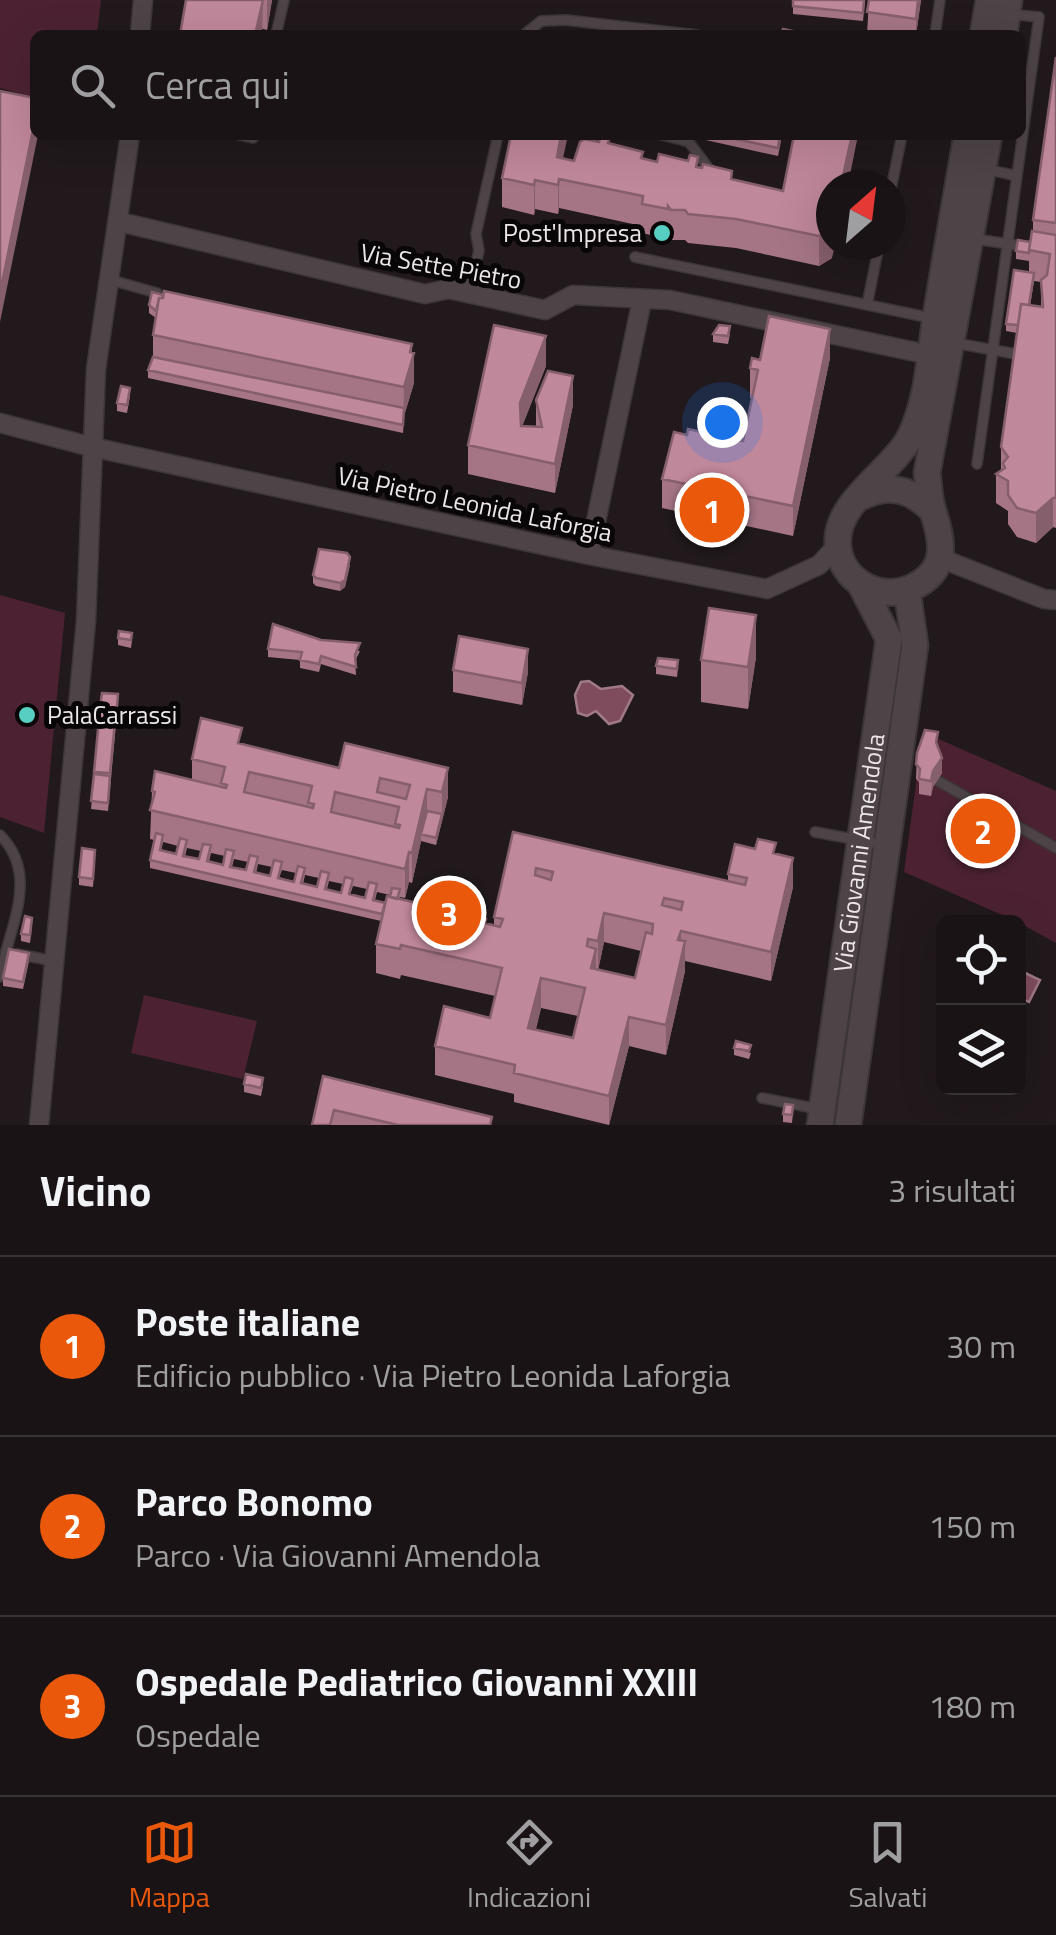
<!DOCTYPE html>
<html lang="it">
<head>
<meta charset="utf-8">
<style>
  :root { --surface:#191315; --page:#221c1e; --text:#f1f3f6; --muted:#9f9ea0; --line:#373234; --accent:#ea580c }
  body { margin:0; font-family:"Titillium Web",sans-serif; background:var(--page); color:var(--text) }
  .controls { position:absolute; right:30px; bottom:30px; display:grid; overflow:hidden; border-radius:15px; box-shadow:0 10px 40px #0002 }
  .controls button { width:90px; height:90px; display:grid; place-items:center; padding:0; border:0; border-bottom:2px solid var(--line); background:var(--surface); color:var(--text); font:50px sans-serif }
  .compass { position:absolute; left:816px; top:170px; width:90px; height:90px; border-radius:50%; background:var(--surface); box-shadow:0 10px 40px #0002; rotate:28deg }
  .you { position:absolute; left:722px; top:422px; width:35px; height:35px; margin:-25px; border:8px solid #fff; border-radius:50%; background:#1a73e8; box-shadow:0 0 0 15px #1a73e833 }
  .badge { display:grid; place-items:center; width:65px; height:65px; border-radius:50%; background:var(--accent); color:#fff; font-size:32px; font-weight:700 }
  .pin { position:absolute; translate:-50% -50%; border:5px solid #fff; box-shadow:0 2px 10px #0006 }
  .list { margin:0; padding:0; list-style:none }
  h2 { display:flex; justify-content:space-between; align-items:center; height:130px; margin:0; padding:0 40px; font-size:42px }
  h2 small { font-size:32px; font-weight:400; color:var(--muted) }
  .list li { display:grid; grid-template-columns:65px 1fr auto; gap:30px; align-items:center; box-sizing:border-box; height:180px; padding:0 40px; border-top:2px solid var(--line) }
  .list b { display:block; font-size:38px; white-space:nowrap }
  .list p { margin:0; font-size:32px; white-space:nowrap; color:var(--muted) }
  .list em { font-size:32px; font-style:normal; color:var(--muted) }
  .icon { flex:none; width:55px; height:55px; fill:none; stroke:currentColor; stroke-width:2; stroke-linecap:round; stroke-linejoin:round }
  .map { position:relative; flex:none; width:1056px; height:1125px; overflow:hidden }
  .search { position:absolute; background:var(--surface); box-shadow:0 10px 40px #0002; left:30px; right:30px; top:30px; height:110px; display:flex; align-items:center; gap:25px; box-sizing:border-box; padding:0 35px; border-radius:15px; color:var(--muted); font-size:38px }
  .sheet { height:670px; background:var(--surface) }
  nav { display:flex; justify-content:space-around; align-items:center; box-sizing:border-box; height:140px; border-top:2px solid var(--line); background:var(--surface); font-size:28px; color:var(--muted) }
  nav a { display:grid; justify-items:center; gap:5px }
  nav .on { color:var(--accent) }
  .map>svg:first-child { display:block }
</style>
</head>
<body>
<div class="map">
<svg width="1056" height="1125" viewBox="0 0 1056 1125">
  <rect width="100%" height="100%" fill="#21191c"/>
  <path fill="#4c2232" d="M0 0H101L97 35H35V98L0 88Z
    M0 595 65 613 44 833 0 817Z
    M923 732 1056 791V943L1018 922 904 872Z
    M144 995 257 1021 243 1079 131 1053Z"/>
  <path fill="#7f4c5e" stroke="#a07a87" stroke-width="2.5" d="M589 681 601 689 622 686 633 695 620 721 609 724 596 711 587 716 578 713 575 695 581 682Z
    M1019 970 1040 980 1029 1002 1019 998Z"/>
  <g fill="none" stroke-linecap="round" stroke-linejoin="round">
    <g stroke="#3c3638" stroke-width="12">
      <path id="service" d="M276 35 284 0
        M524 35 541 21 566 20 697 35
        M935 35 940 0
        M239 135 253 138 254 135
        M662 135 689 142 712 173
        M985 169 1017 176
        M891 189 902 135
        M975 239 1022 246
        M635 257 931 318
        M111 280 157 293
        M468 293 479 251 476 234 498 135
        M867 305 879 245
        M955 343 1016 354
        M977 464 1039 17 1008 14
        M938 781 1056 848
        M815 832 885 845
        M0 835C41 876 8 929 0 977
        M17 954 54 961
        M762 1098 818 1109"/>
    </g>
    <g stroke="#3c3638" stroke-width="21">
      <path id="minor" d="M140 35 143 0
        M120 222 425 294 449 289 545 310 573 295 670 300 930 355
        M0 423 92 447 589 555 767 589 819 565 837 546
        M589 555 642 300
        M940 558 1044 599 1056 600
        M39 1125 86 621 96 369 130 135"/>
    </g>
    <g stroke="#3c3638" stroke-width="29">
      <g id="secondary">
        <path d="M983 35 989 0"/>
        <path d="M1004 35 1009 0"/>
        <path d="M967 135C956 198 945 260 935 323 930 358 927 402 911 435 894 471 833 502 838 546 841 581 880 602 911 588 949 571 943 542 933 511 929 499 929 485 927 473L989 135"/>
        <path d="M861 497C888 483 911 489 932 510"/>
        <path id="s1" d="M820 1125 889 639 861 585"/>
        <path d="M848 1125 915 645 907 590"/>
      </g>
    </g>
    <use href="#service" stroke="#4e4447" stroke-width="9"/>
    <use href="#minor" stroke="#4e4447" stroke-width="18"/>
    <use href="#secondary" stroke="#4e4447" stroke-width="25"/>
  </g>
  <path fill="#a57585" fill-rule="evenodd" d="M186 0H272L267 30 263 29Z
    M793 0H865L863 21 793 14Z
    M869 0H921L916 35 867 34Z
    M1056 57V528L1053 527 1036 543 1017 537 1008 524V511L996 503V474L1001 470V447L1017 333 1006 331V324L1029 272V261L1016 259V251L1030 242 1033 232V220ZM1034 281 1041 282V307L1030 306Z
    M701 135H781V141L778 156 701 139Z
    M794 135 832 258 819 266 736 248 688 243 685 240H671L668 236V239L642 233V226L559 208 558 214 535 209 534 215 502 207V178L563 158 574 161 610 143 643 159 657 162 698 167 732 179 783 191Z
    M149 305 412 352 414 383 404 416 403 433 148 378V370L153 357V335L156 318 149 313Z
    M713 334H730L728 344 713 342Z
    M830 358 793 536 662 508V479L687 435 743 441 752 398H750V368L760 360Z
    M546 366 522 426 536 427V400L573 405 555 493 468 474V445Z
    M130 396 127 413 117 411V403Z
    M350 565 345 587 340 591 316 586 313 583V575Z
    M118 638 132 641 131 648 118 645Z
    M268 649 360 651 355 661 356 675 321 664 319 672 300 668V660L268 657Z
    M756 657 748 709 701 702V660Z
    M656 666 678 668 677 677 656 674Z
    M453 670 528 672 522 705 453 692Z
    M102 693 118 702 108 811 91 809Z
    M242 744 339 768 430 763 448 797 436 845 421 841 412 883 409 882 405 898 400 897 399 899 494 926V917L513 832 728 881V874L776 853 793 887 771 981 685 961V971L666 1055 629 1046 609 1125 514 1102V1094L435 1075V1046L490 1018 495 996 401 975 400 979 376 973V944L381 921 150 868V860L154 840 150 839 152 791 192 780V759ZM163 842 178 846 176 854 161 851ZM187 848 201 851 199 859 185 856ZM211 853 225 856 223 865 209 862ZM234 859 248 862 246 870 232 867ZM258 864 272 867 270 876 256 873ZM282 870 296 873 294 882 279 878ZM305 875 319 878 317 887 303 884ZM329 881 343 884 341 893 327 889ZM353 886 367 889 365 898 350 895ZM377 892 390 895 385 903 375 900ZM604 942 641 951 635 978 598 970ZM541 1008 578 1016 573 1038 536 1029Z
    M938 746 942 773 933 787 931 796 919 794V782L916 779 917 753Z
    M95 858 93 887 79 885V877Z
    M32 926 30 943 21 941V934Z
    M29 961 23 989 3 986V978Z
    M734 1048 751 1053 749 1059 734 1055Z
    M323 1076 492 1125H312Z
    M244 1084 263 1086 261 1096 244 1092Z
    M793 1113 792 1123 783 1122V1114Z"/>
  <path fill="#865f6c" d="M263 0 262 35H255Z
    M267 0H272L267 30Z
    M918 0H921L916 35V19Z
    M35 120V135H38L0 322V293Z
    M561 135H568L557 186V157Z
    M852 135H858L848 185H841Z
    M559 179V208L558 214V185Z
    M535 180V209L534 215V185Z
    M831 229V245H835L832 258 819 266V236Z
    M830 329V358L793 536V506Z
    M546 336V366L520 432V403Z
    M412 344V361L414 353V383L404 416 403 433 404 387Z
    M573 376V405L555 493V464Z
    M1053 498V527L1036 543V513Z
    M350 557 345 587 340 591V583Z
    M756 615V657L748 709V667Z
    M528 649V672L522 705V683Z
    M942 758V773L933 787 931 796 933 771Z
    M448 768V797L436 845V838L442 814V792Z
    M427 789V818L421 834V841L412 883V853Z
    M409 852V882L405 898V869Z
    M793 858V887L771 981V952Z
    M604 913V942L598 971V941Z
    M681 931V960L685 941V971L666 1055V1025Z
    M596 949V978L591 968Z
    M541 978V1008L528 1057V1028Z
    M629 1017V1046L609 1125V1096Z"/>
  <path fill="#c0889b" stroke="#865f6c" stroke-width="2.5" fill-rule="evenodd" d="M186 0H263L255 35H180Z
    M793 0H864L863 13 793 6Z
    M869 0H918L916 19 867 12Z
    M783 29 812 35H781Z
    M1056 57V223L1033 220Z
    M0 91 35 98V120L0 293Z
    M511 135H561L557 157 574 161 580 142 584 139 599 142 601 135H602L610 137 608 143 643 152 641 158 657 162 659 154 688 161 690 155 698 157 696 167 702 168 703 164 732 171 731 179 783 191 794 135H852L841 185H831V229L819 236 736 219 688 214 685 210H671L668 206V209L642 204 643 196 559 179 558 185 535 180 534 185 502 178Z
    M717 135H780L778 148Z
    M1032 231 1056 235V498H1053L1036 513 1017 508 1008 495V481L996 474 1005 468 1003 463 1008 457 1001 447 1021 304 1043 307 1041 280 1047 275 1050 254 1029 250Z
    M1018 240 1030 242 1029 253 1016 251Z
    M1014 270 1034 273 1029 305 1021 304 1018 325 1006 324Z
    M164 291 412 344 410 352 414 353 404 387 153 335 159 298H163Z
    M152 292 163 295 162 298H159L156 311 149 305Z
    M769 316 830 329 793 506 662 479 674 432 687 435 688 429 743 441 758 370 750 368 752 358 760 360Z
    M494 325 546 336 520 403 521 426 542 427 536 400 548 371 573 376 555 464 468 445Z
    M719 325 730 326 728 336 713 334Z
    M153 357 404 408 403 425 148 370Z
    M121 386 130 388 127 405 117 403Z
    M319 549 347 553 350 557 345 580 340 583 316 578 313 575Z
    M709 608 756 615 748 667 701 660Z
    M273 624 321 640 360 643 355 655 356 667 321 656 319 664 300 660 302 652 268 649Z
    M119 631 132 633 131 640 118 638Z
    M459 636 528 649 522 683 453 670Z
    M658 658 678 660 677 669 656 666Z
    M102 693 118 694 117 708 100 707Z
    M100 709 116 711 110 773 94 772Z
    M201 718 242 728 238 743 339 768 345 743 448 768 442 792 427 789 412 853 409 852 405 869 150 810 155 792 152 791 155 771 226 788 227 785 221 783 225 767 192 759ZM249 772 312 786 308 803 314 804 313 808 244 792ZM380 778 410 785 406 799 377 792ZM335 792 399 807 395 824 400 825 399 828 331 812Z
    M925 730 938 732 936 742 942 758 933 771 931 781 919 779 920 769 916 764 917 753Z
    M94 774 110 776 108 803 91 801Z
    M427 811 442 814 436 838 421 834Z
    M513 832 745 885 747 878 728 874 735 844 755 849 758 839 776 843 773 853 793 858 771 952 681 931 678 940 685 941 666 1025 629 1017 609 1096 514 1073 515 1065 435 1046 444 1006 490 1018 502 968 401 945 400 949 376 944 387 896 486 919 485 923 500 927 503 919 494 917ZM536 868 553 872 551 880 535 875ZM664 898 683 902 681 910 662 905ZM604 913 653 924 652 934 646 932 635 978 591 968 596 949 587 946 588 939 598 941ZM541 978 585 988 573 1038 528 1028Z
    M156 833 163 835 160 850 176 854 180 838 187 840 183 856 199 859 203 844 211 845 207 861 223 865 226 849 234 851 230 867 246 870 250 855 258 857 254 872 270 876 274 860 282 862 278 878 294 882 298 866 305 868 301 883 317 887 321 871 329 873 325 889 341 893 345 877 353 879 349 894 365 898 369 882 377 884 373 900 385 903 382 914 150 860Z
    M82 848 95 850 93 879 79 877Z
    M392 888 400 889 397 899 390 897Z
    M25 916 32 918 30 935 21 934Z
    M9 949 29 953 23 982 3 978Z
    M736 1041 751 1045 749 1051 734 1048Z
    M246 1074 263 1078 261 1088 244 1084Z
    M323 1076 492 1117 490 1125H398L334 1110 330 1125H312Z
    M785 1104 793 1105 792 1115 783 1114Z"/>
  <g fill="#57cec2" stroke="#080606" stroke-width="4">
    <circle cx="662" cy="233" r="10"/>
    <circle cx="27" cy="715" r="10"/>
  </g>
  <g text-anchor="middle" dominant-baseline="central" stroke-width="10" stroke-linejoin="round" paint-order="stroke">
    <g font-size="25" fill="#ece6e8" stroke="#080606" text-anchor="end">
      <text x="642" y="233">Post'Impresa</text>
      <text x="47" y="715" text-anchor="start">PalaCarrassi</text>
    </g>
    <g font-size="25" fill="#ece6e8" stroke="#080606">
      <text transform="translate(441 266) rotate(10)">Via Sette Pietro</text>
      <text transform="translate(475 504) rotate(12)">Via Pietro Leonida Laforgia</text>
      <text stroke="none"><textPath href="#s1" startOffset="275">Via Giovanni Amendola</textPath></text>
    </g>
  </g>
</svg>
<div class="controls">
<button><svg class="icon" aria-label="locate" viewBox="0 0 24 24"><circle cx="12" cy="12" r="6"/><path d="M12 2v4M12 18v4M2 12h4M18 12h4"/></svg></button>
<button><svg class="icon" aria-label="layers" viewBox="0 0 24 24"><path d="M12 4l9 5-9 5-9-5zM3 14l9 5 9-5"/></svg></button>
</div>
<svg class="compass" viewBox="-18 -18 36 36"><path d="M0-13l5 13h-10z" fill="#e53935"/><path d="M0 13l5-13h-10z" fill="#9f9ea0"/></svg>
<div class="you"></div>
<div class="pin badge" style="left:712px;top:510px">1</div>
<div class="pin badge" style="left:983px;top:831px">2</div>
<div class="pin badge" style="left:449px;top:913px">3</div>
<div class="search"><svg class="icon" aria-label="search" viewBox="0 0 24 24"><circle cx="10" cy="10" r="6"/><path d="M15 15l6 6"/></svg>Cerca qui</div>
</div>
<section class="sheet">
<h2>Vicino<small>3 risultati</small></h2>
<ul class="list">
<li><span class="badge">1</span><div><b>Poste italiane</b><p>Edificio pubblico · Via Pietro Leonida Laforgia</p></div><em>30 m</em></li>
<li><span class="badge">2</span><div><b>Parco Bonomo</b><p>Parco · Via Giovanni Amendola</p></div><em>150 m</em></li>
<li><span class="badge">3</span><div><b>Ospedale Pediatrico Giovanni XXIII</b><p>Ospedale</p></div><em>180 m</em></li>
</ul>
</section>
<nav>
<a class="on"><svg class="icon" aria-label="map" viewBox="0 0 24 24"><path d="M3 6l6-2 6 2 6-2v14l-6 2-6-2-6 2zM9 4v14M15 6v14"/></svg>Mappa</a>
<a><svg class="icon" aria-label="directions" viewBox="0 0 24 24"><path d="M12 3l9 9-9 9-9-9zM9 14v-3h6M13 9l2 2-2 2"/></svg>Indicazioni</a>
<a><svg class="icon" aria-label="saved" viewBox="0 0 24 24"><path d="M7 4h10v16l-5-4-5 4z"/></svg>Salvati</a>
</nav>
</body>
</html>
